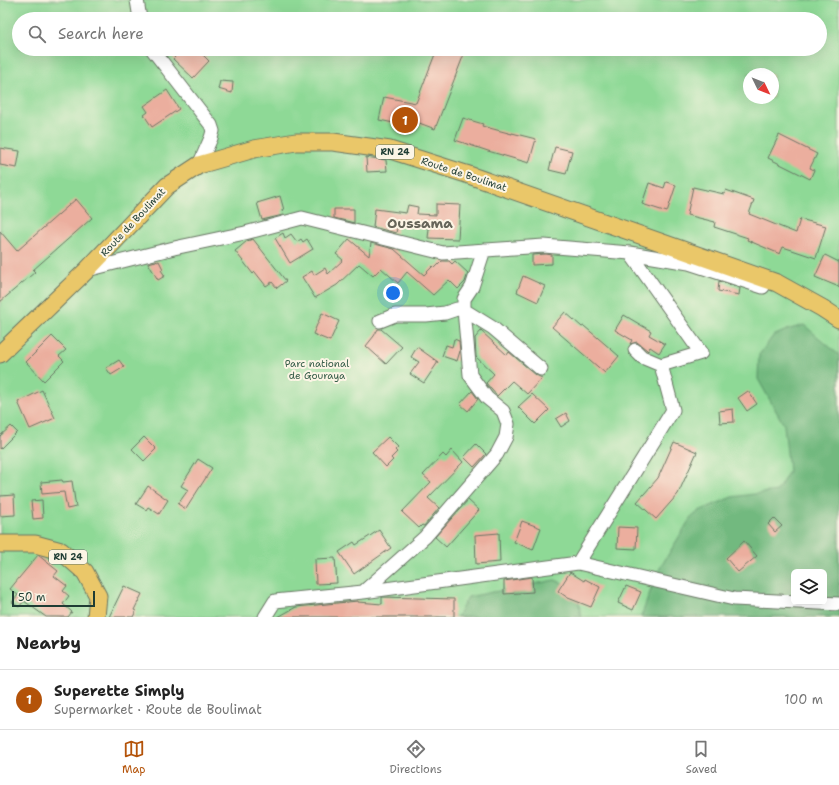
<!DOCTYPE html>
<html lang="en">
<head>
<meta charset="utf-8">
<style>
  :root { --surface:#fff; --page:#f6f6f6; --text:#222; --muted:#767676; --line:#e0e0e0; --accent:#b45309 }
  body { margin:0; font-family:"Shantell Sans",sans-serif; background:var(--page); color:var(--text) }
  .controls { position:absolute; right:12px; bottom:12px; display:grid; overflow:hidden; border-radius:6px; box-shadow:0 4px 16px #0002 }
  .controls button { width:36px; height:36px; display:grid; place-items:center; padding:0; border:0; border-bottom:1px solid var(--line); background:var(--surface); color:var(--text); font:20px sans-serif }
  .compass { position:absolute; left:743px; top:68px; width:36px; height:36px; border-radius:50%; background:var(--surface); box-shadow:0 4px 16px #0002; rotate:133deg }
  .scale { position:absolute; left:12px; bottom:10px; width:83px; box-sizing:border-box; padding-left:4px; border:2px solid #1f3d34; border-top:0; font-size:11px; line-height:14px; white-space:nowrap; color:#1f3d34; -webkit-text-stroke:3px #fcf5e5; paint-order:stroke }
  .you { position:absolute; left:393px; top:293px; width:14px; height:14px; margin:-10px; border:3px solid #fff; border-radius:50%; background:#1a73e8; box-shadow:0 0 0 6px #1a73e833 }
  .badge { display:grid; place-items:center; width:26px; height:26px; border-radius:50%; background:var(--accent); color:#fff; font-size:13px; font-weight:700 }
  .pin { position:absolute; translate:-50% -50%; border:2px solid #fff; box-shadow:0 1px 4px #0006 }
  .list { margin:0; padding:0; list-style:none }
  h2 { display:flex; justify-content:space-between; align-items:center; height:52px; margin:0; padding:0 16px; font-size:17px }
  h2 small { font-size:13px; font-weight:400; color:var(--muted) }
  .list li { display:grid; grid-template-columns:26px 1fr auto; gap:12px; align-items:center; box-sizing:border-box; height:60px; padding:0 16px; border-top:1px solid var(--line) }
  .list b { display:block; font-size:15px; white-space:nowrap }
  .list p { margin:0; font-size:13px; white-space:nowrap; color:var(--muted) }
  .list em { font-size:13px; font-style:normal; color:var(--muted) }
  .icon { flex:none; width:22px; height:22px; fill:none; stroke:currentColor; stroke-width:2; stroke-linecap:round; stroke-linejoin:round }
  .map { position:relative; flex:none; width:839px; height:617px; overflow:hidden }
  .search { position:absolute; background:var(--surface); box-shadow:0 4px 16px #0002; left:12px; right:12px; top:12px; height:44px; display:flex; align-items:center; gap:10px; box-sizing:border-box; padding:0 14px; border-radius:22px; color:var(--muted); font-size:15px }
  .sheet { height:112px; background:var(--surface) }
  nav { display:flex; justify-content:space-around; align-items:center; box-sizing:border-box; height:56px; border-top:1px solid var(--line); background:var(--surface); font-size:11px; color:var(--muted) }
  nav a { display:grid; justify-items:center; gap:2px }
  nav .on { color:var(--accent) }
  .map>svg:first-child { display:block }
</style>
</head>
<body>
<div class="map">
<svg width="839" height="617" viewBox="0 0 839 617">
  <rect width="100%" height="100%" fill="#fcf5e5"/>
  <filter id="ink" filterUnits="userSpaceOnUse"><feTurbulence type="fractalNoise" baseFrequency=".025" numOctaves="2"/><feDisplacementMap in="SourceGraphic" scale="8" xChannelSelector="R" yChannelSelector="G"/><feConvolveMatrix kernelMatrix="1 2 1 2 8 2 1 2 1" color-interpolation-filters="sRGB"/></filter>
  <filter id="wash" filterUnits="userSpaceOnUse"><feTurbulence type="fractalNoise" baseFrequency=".012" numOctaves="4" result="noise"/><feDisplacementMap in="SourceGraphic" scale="16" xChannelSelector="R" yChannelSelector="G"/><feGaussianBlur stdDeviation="0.9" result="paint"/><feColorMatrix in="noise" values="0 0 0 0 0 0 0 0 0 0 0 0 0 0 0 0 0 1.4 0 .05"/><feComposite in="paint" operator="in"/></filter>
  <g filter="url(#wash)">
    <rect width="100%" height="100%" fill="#f0dcba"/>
    <path fill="#8ed996" stroke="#568b65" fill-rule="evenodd" d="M0 0H839V617H0ZM19 19H820V49H19ZM749 74H773V98H749ZM794 572H824V602H794Z"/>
    <path fill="#72b97f" stroke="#487b5a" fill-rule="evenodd" d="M804 325 839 355V617H641L657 573 690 519 699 511 732 497 777 491 789 471 784 425 758 379 759 355 773 336 787 330ZM794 572H824V602H794Z
      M555 580 578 589 580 612 582 617H457L468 597Z"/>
    <g id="blocks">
      <path fill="#ebae9e" d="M167 49H197L209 61 193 78 173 59 175 57Z
        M437 49H466L435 129 414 121 413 127 379 120 384 97 416 103Z
        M220 81 233 82 232 93 218 89Z
        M167 90 179 109 152 127 144 115 148 112 144 106Z
        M463 118 483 124 482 126 512 134V133L536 139 529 163 488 151 455 140Z
        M779 135 817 154 810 168 814 170 810 179 768 158Z
        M555 147 572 151 566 174 549 170Z
        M0 148 20 151 17 168 0 165Z
        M366 157 386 160 387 171 367 172Z
        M666 182 676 185 667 212 642 204 649 183 664 188Z
        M693 187 724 194 726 190 754 200 749 214 796 233 800 219 826 226 816 258 783 247 780 254 747 240 748 238 714 227 715 222 687 215Z
        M280 196 284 210H282L283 215 262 220 257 203Z
        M76 199 92 218 33 270 35 272 0 302V231L17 251Z
        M436 204 460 205 458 239 428 238 429 228 398 223 396 233 373 227 375 209 406 213 408 205 418 207 417 214 436 215Z
        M334 209H354V223L334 218Z
        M283 233 285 238 291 234 297 242 301 239 303 242 307 239 313 249 290 263 275 238Z
        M253 239 286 281 277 288 272 282 266 286 255 272 253 274 235 251 247 241Z
        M349 239 369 256 371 243 394 249 424 275 433 266 435 268 442 261H449L452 264 455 261 468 273 465 282 458 289 449 280 433 295 407 272 398 283 381 268 373 276 359 264 337 285 315 298 302 277 312 271 314 275 325 268 328 274 343 260 336 254Z
        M546 254 552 255V264L532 265V255Z
        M825 255 839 262V287L815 277Z
        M156 261 157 262 159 261 163 269 161 270 165 276 158 280 148 263Z
        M523 276 545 286 538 302 517 292Z
        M719 281 740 288 739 295 718 291Z
        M565 312 582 327 584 326 619 356 605 373 552 327Z
        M322 313 339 321 330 341 313 334Z
        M624 315 651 331 649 335 665 344 659 353 650 347 648 351 647 350 637 342 630 344 632 340 615 330Z
        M378 329H381L402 347 386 364 366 346 374 336Z
        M481 331 507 355 509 352 536 375 542 378 527 394 512 381 497 396 486 383 494 374 476 357 475 338Z
        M52 336 66 350 59 356 64 361 44 381 26 362Z
        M454 339 459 341 460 351 457 361 442 356 446 345 452 347Z
        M417 347 438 362 424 383 410 374 419 362 411 357Z
        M119 360 124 367 111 375 106 368Z
        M42 390 55 418 30 429 18 402Z
        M472 391 478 399 468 411 460 404Z
        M748 391 757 404 747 411 738 398Z
        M532 394 549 410 535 424 518 407Z
        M733 409 734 422 720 423 719 411Z
        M566 413 570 421 561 427 556 419Z
        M11 426 17 432 0 449V436Z
        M144 437 156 449 144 461 132 449Z
        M388 437 398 447 395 450 397 452 391 458 393 460 386 467 372 452Z
        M674 442 697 452 678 494 656 519 637 502 658 478Z
        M476 444 486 454 474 467 464 457Z
        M452 450 463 462 428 498 439 508 424 526 422 525 419 528 402 512 431 482 423 475 443 454 446 457Z
        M198 459 212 468 186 509 178 504 188 490 181 486Z
        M62 480 63 482 72 481 76 507 67 509 64 492 42 494 41 482Z
        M148 486 168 500 159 514 148 507 146 510 136 504Z
        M14 495 15 515 0 516V496Z
        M42 500 43 518 33 519 31 501Z
        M468 500 479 510 446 547 435 537Z
        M774 518 782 526 775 532 768 524Z
        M522 521 541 528 533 550 514 542Z
        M618 527 637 528 636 549 617 548Z
        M379 530 391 548 354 574 339 552 354 542 356 545Z
        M499 533 500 562 476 564 475 535Z
        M744 541 757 556 738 572 726 558Z
        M38 555 58 571 54 576 67 586 63 591 69 596 63 604 72 612 68 617H46L24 601 19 607 12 602 18 595 10 589Z
        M335 558 337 583 316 584 315 559Z
        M570 572 584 581 585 579 600 587 591 607 568 598 558 591Z
        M532 577 533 592 504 594V581Z
        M124 586 142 594 134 610 136 611 133 617H109Z
        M626 586 641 592 633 610 618 603Z
        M382 597 454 599V617H278L296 607 358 601V602L382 604Z"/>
    </g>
  </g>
  <g filter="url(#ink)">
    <use href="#blocks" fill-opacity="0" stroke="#687563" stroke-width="1"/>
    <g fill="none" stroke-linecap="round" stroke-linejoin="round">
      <g stroke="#687563" stroke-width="15">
        <path id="minor" d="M137 0 140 19
          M152 49 211 125 213 131 211 138 199 165
          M630 253 689 263 763 287
          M87 270 174 248 245 233 302 218 443 253 544 246 630 253 701 353 661 365 673 410 578 563 363 592 275 601 265 617
          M380 321 395 315H426L445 313 457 309 464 310 493 328 541 369
          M635 350 642 357 661 365
          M578 563 734 599 839 604
          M363 592 425 537 497 454 506 437 508 424 503 411 487 398 470 375 464 310V299L472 287 484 250"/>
      </g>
      <g stroke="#687563" stroke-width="19">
        <path id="major" d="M0 354 87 270 167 186 199 165 254 149 296 142H333L390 150 466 174 777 283 822 308 839 319
          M0 544H35L61 551 85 572 98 596 96 617"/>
      </g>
      <use href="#minor" stroke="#fff" stroke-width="13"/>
      <use href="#major" stroke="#eac769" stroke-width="17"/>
    </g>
  </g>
  <g text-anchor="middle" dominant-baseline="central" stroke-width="4" stroke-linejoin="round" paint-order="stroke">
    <g fill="#fcf5e5" stroke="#617469" stroke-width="1">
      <rect x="376" y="145" width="38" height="14" rx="3"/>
      <rect x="49" y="550" width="38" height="14" rx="3"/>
    </g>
    <g font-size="9" font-weight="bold" fill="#1f3d34">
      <text x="395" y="152">RN 24</text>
      <text x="68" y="557">RN 24</text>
    </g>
    <g font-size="10" fill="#1f3d34" stroke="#fcf5e5">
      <text transform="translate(464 174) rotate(18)">Route de Boulimat</text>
      <text transform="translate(133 222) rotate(-47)">Route de Boulimat</text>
    </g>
    <g font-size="10" fill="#355c48" stroke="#fcf5e5">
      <text x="317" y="363">Parc national<tspan x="317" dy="12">de Gouraya</tspan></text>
    </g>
    <g font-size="14" font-weight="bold" fill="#666559" stroke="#fcf5e5">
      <text x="420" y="223">Oussama</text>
    </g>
  </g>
</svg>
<div class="controls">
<button><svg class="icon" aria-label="layers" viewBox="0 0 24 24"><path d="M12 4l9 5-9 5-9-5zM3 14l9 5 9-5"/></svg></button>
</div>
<svg class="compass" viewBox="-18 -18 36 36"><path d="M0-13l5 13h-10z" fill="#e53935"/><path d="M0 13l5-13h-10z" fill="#767676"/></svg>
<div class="scale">50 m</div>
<div class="you"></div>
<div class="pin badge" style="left:405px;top:120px">1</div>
<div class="search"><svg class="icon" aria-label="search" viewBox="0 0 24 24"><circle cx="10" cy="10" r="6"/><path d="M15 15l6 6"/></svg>Search here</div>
</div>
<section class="sheet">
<h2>Nearby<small></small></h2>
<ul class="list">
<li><span class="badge">1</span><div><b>Superette Simply</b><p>Supermarket · Route de Boulimat</p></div><em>100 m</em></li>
</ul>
</section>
<nav>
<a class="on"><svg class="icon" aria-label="map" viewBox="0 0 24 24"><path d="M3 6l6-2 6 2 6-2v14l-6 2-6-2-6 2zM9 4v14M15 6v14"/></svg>Map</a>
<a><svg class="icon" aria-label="directions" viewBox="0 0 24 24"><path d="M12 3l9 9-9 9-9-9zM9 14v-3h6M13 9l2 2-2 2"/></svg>Directions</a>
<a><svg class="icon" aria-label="saved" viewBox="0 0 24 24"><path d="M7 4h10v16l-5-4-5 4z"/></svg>Saved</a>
</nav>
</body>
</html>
